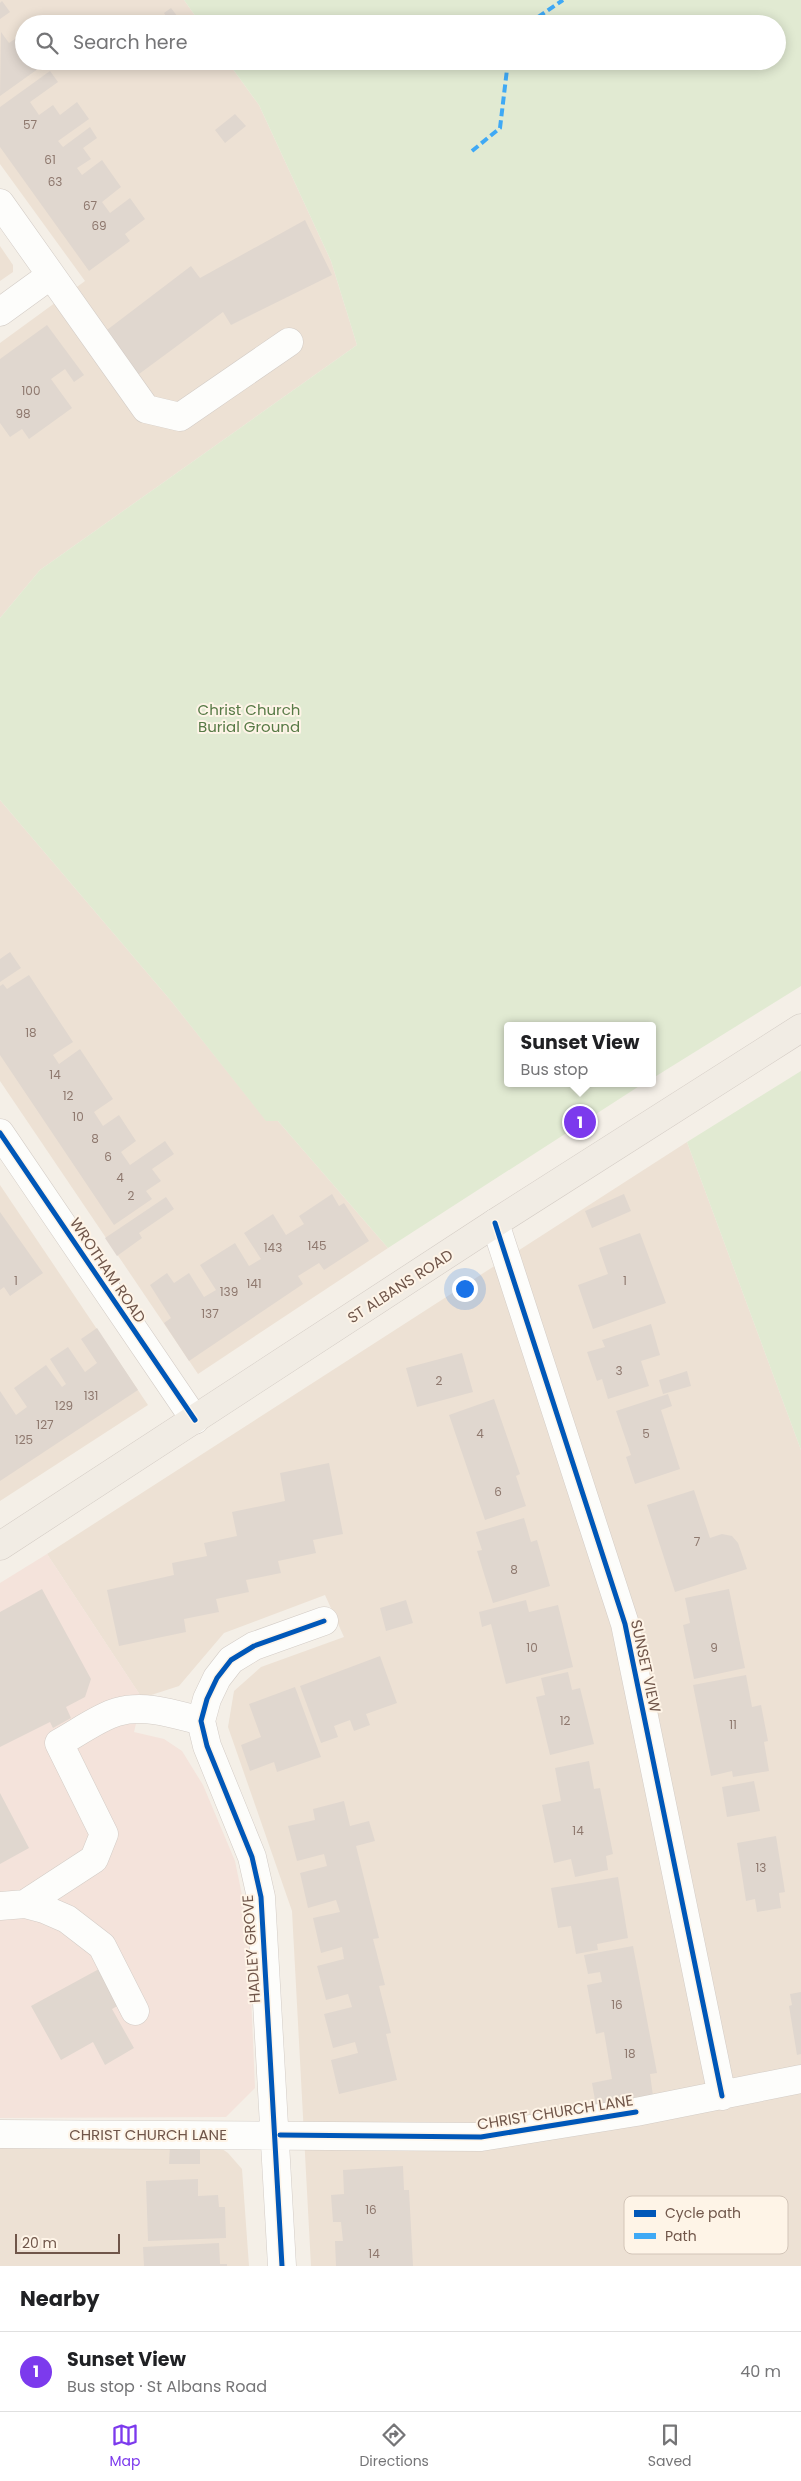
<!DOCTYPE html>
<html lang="en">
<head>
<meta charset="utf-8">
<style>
  :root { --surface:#fff; --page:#f2f2f2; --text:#202124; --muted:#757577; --line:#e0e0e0; --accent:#7c3aed }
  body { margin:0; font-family:Poppins,sans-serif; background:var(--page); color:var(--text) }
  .scale { position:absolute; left:15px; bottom:12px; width:105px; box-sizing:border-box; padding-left:5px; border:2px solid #70564a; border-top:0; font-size:14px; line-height:18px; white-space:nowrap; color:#70564a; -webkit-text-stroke:4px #fef4e7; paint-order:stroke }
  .you { position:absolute; left:464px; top:1288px; width:18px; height:18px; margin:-12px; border:4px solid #fff; border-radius:50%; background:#1a73e8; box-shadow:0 0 0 8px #1a73e833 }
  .badge { display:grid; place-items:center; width:32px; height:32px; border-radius:50%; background:var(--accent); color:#fff; font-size:16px; font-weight:700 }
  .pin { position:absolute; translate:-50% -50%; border:2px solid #fff; box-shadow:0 1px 5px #0006 }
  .popup { position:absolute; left:504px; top:1022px; width:152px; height:65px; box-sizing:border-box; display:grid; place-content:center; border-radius:5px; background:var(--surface); filter:drop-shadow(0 1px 4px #0005); font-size:16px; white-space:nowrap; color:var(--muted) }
  .popup b { font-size:19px; color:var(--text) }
  .popup::after { content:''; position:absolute; left:50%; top:100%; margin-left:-10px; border:10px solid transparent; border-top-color:var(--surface) }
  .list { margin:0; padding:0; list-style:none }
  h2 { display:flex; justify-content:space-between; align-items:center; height:65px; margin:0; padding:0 20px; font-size:21px }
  h2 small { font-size:16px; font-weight:400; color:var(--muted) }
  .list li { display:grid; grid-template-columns:32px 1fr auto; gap:15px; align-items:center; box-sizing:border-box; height:80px; padding:0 20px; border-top:1px solid var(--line) }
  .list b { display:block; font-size:19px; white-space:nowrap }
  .list p { margin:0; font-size:16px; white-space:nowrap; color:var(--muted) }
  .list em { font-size:16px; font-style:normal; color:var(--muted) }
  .icon { flex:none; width:28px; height:28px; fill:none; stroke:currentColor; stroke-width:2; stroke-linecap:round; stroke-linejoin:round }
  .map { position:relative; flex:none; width:801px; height:2266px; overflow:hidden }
  .search { position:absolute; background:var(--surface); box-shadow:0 2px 12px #0003; left:15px; right:15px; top:15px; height:55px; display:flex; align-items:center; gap:12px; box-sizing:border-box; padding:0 18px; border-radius:28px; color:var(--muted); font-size:19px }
  .sheet { height:145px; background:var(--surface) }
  nav { display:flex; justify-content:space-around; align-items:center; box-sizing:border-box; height:70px; border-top:1px solid var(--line); background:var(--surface); font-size:14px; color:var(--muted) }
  nav a { display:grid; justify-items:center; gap:2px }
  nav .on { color:var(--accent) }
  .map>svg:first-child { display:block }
</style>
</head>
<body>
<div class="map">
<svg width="801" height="2266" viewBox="0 0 801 2266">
  <rect width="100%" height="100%" fill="#f4efe7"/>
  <path fill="#ede1d4" d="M0 0H184L201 24H24V61H227L259 105 331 261 357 345 40 570 0 618V343L85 281 0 164Z
    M0 246 13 265V272L0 281Z
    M0 800 172 1002 266 1120 278 1121 388 1248 198 1374 0 1081Z
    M687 1142 801 1450V2266H311L292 1911 228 1727 234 1691 261 1667 344 1637 325 1595 224 1633 179 1686 142 1698 47 1554Z
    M0 1185 148 1405 0 1501Z
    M215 2144 228 2153 242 2169 249 2266H0V2146Z"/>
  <path fill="#f4e3db" d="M47 1554 142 1698 134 1732 164 1739 182 1751 203 1785 235 1861 243 1900 249 1948 255 2088 226 2117 0 2118V1583Z"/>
  <path fill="#e1ead2" d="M184 0H801V986L653 1078 652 1026H508V1083H644L388 1248 278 1121H266L172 1002 0 800V618L40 570 357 345 331 261 259 105 227 61H777V24H201Z
    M801 1071V1450L687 1142Z"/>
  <path fill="#e0d7cf" d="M2 1 10 12 0 19V3Z
    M171 8 181 21 177 24H171L164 13Z
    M1 32 9 43 24 33V61H49L0 96Z
    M50 71 58 82 30 102 39 115 53 105 60 115 77 102 89 119 58 141 63 147 90 127 97 138 83 148 91 159 77 168 82 175 102 160 121 187 102 202 110 213 130 198 145 219 125 234 130 241 89 271 0 147V107Z
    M235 114 246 126 225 143 215 130Z
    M305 220 332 275 231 325 223 312 135 377 103 333 191 266 200 278Z
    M47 325 84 375 74 382 65 369 51 379 72 408 29 439 22 429 10 437 0 423V359Z
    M10 952 21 968 0 982V959Z
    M29 975 73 1042 53 1055 59 1064 80 1049 113 1099 94 1112 103 1126 119 1115 136 1141 121 1152 130 1165 165 1141 174 1154 152 1169 161 1181 146 1191 152 1199 114 1225 0 1055V986L3 984 7 989Z
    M332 1194 339 1206 344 1203 369 1241 324 1270 319 1263 298 1276 303 1284 189 1361 164 1323 171 1318 150 1285 167 1273 174 1283 189 1273 204 1297 216 1290 200 1265 235 1243 249 1266 261 1259 244 1233 273 1214 286 1235 304 1224 299 1216Z
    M624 1194 631 1211 592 1228 585 1211Z
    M166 1197 174 1209 139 1233 142 1238 117 1256 105 1238Z
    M0 1212 43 1273 10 1296 4 1287 0 1290Z
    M640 1233 666 1303 593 1329 578 1285 608 1274 599 1248Z
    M651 1324 660 1355 641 1361 649 1386 608 1399 602 1379 597 1381 587 1352 605 1347 602 1340Z
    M97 1328 138 1390 0 1481V1391L16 1415 27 1407 14 1388 46 1365 62 1387 66 1384 50 1359 68 1347 85 1372 97 1363 81 1339Z
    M462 1353 473 1392 417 1407 406 1368Z
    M687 1371 691 1386 663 1394 659 1380Z
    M668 1394 672 1406 661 1410 680 1469 635 1484 626 1457 631 1455 616 1411Z
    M494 1399 520 1474 516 1476 526 1506 485 1520 449 1415Z
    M329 1463 343 1534 313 1540 316 1553 278 1561 281 1573 246 1580 249 1592 216 1599 219 1612 184 1619 186 1632 119 1646 107 1590 174 1575 172 1563 207 1556 204 1543 237 1536 232 1512 285 1501 280 1473Z
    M694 1490 710 1538 722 1534 732 1536 738 1543 747 1569 675 1592 647 1505Z
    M524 1518 531 1542 537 1540 550 1586 493 1603 477 1551 482 1550 476 1532Z
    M42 1589 91 1679 85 1697 66 1707 71 1718 53 1728 50 1722 0 1747V1612Z
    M729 1589 745 1668 694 1679 683 1625 690 1623 685 1598Z
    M406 1600 413 1623 386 1631 380 1608Z
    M526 1600 529 1612 558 1605 573 1667 506 1684 491 1624 482 1627 479 1612Z
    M380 1656 397 1703 366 1714 370 1725 354 1731 350 1720 334 1726 338 1737 321 1743 300 1686Z
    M568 1672 572 1690 580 1688 594 1744 550 1755 536 1697 545 1695 541 1678Z
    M746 1675 752 1707 761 1705 768 1741 764 1742 769 1771 733 1777 732 1771 711 1776 693 1685Z
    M295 1687 321 1757 277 1772 274 1762 250 1771 241 1745 261 1737 249 1704Z
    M589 1761 594 1789 600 1788 613 1854 606 1856 608 1870 575 1877 571 1859 554 1863 542 1805 561 1801 555 1768Z
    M754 1781 760 1811 727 1817 722 1787Z
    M0 1793 29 1848 0 1864Z
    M344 1801 350 1826 369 1821 375 1841 356 1846 379 1938 373 1939 385 1985 379 1986 391 2033 386 2034 397 2080 339 2094 331 2060 358 2053 355 2042 333 2048 324 2014 352 2007 348 1994 326 2000 317 1966 344 1959 342 1947 321 1953 313 1918 340 1912 336 1900 308 1908 300 1873 327 1866 324 1854 297 1861 288 1826 315 1820 313 1809Z
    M776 1836 785 1892 779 1893 781 1908 757 1912 755 1899 746 1901 737 1843Z
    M618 1877 628 1938 597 1944 598 1950 576 1954 571 1926 558 1928 551 1888Z
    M633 1946 657 2073 650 2074 653 2096 596 2106 592 2083 612 2079 604 2032 596 2034 587 1985 602 1982 600 1972 588 1974 584 1955Z
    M99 1969 119 2005 112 2009 134 2048 105 2065 93 2042 61 2060 31 2006Z
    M801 1992V2054L797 2055 789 2006 792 2005 790 1994Z
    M170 2146 200 2147V2164H169Z
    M403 2166 404 2190H409L413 2266H336L335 2241H343L341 2222H333L331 2195 344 2194 343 2170Z
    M198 2179V2196L218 2195 219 2207H225L226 2238 148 2241 146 2181Z
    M219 2243 220 2264H227V2266H144L143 2247Z"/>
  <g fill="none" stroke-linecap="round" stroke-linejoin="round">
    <g stroke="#d3ccc6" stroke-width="29">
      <path id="minor" d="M0 203 146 409 180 417 289 342
        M0 312 51 275
        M0 1133 195 1420
        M495 1223 625 1624 722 2096
        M25 1904 94 1859 104 1834 59 1743C76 1734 99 1717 117 1712 145 1704 174 1714 201 1721
        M0 1906 25 1904 44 1909 67 1919 102 1946 135 2011
        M0 2134 481 2137 636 2112 801 2079
        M282 2266 261 1897 252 1857 207 1746 201 1721 207 1699 217 1678 231 1660 254 1646 324 1621"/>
    </g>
    <g stroke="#d3cbc4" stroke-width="29">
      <path id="major" d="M0 1546 495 1223 801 1028"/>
    </g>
    <use href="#minor" stroke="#fdfdfb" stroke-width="28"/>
    <use href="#major" stroke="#f1ece4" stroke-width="28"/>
    <path stroke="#3fa9f5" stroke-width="4" stroke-dasharray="8 4" stroke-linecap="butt" d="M528 24 563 0
      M472 151 500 128 508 61"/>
    <g stroke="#fef4e7" stroke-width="8">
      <path id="cycleway" d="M0 1133 195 1420
        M495 1223 625 1624 722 2096
        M280 2135 481 2137 636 2112
        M282 2266 261 1897 252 1857 207 1746 201 1721 207 1699 217 1678 231 1660 254 1646 324 1621"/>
    </g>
    <use href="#cycleway" stroke="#0057b8" stroke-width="5"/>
  </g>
  <g text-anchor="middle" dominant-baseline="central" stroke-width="4" stroke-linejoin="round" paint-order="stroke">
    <g font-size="12" fill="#8e786e">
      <text x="30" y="124">57</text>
      <text x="50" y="159">61</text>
      <text x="55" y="181">63</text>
      <text x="90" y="205">67</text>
      <text x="99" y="225">69</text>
      <text x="31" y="390">100</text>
      <text x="23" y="413">98</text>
      <text x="31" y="1032">18</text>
      <text x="55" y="1074">14</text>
      <text x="68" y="1095">12</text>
      <text x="78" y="1116">10</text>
      <text x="95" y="1138">8</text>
      <text x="108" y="1156">6</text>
      <text x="120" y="1177">4</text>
      <text x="131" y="1195">2</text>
      <text x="317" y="1245">145</text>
      <text x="273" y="1247">143</text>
      <text x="16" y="1280">1</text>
      <text x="625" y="1280">1</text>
      <text x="254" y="1283">141</text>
      <text x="229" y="1291">139</text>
      <text x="210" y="1313">137</text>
      <text x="619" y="1370">3</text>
      <text x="439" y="1380">2</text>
      <text x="91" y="1395">131</text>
      <text x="64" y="1405">129</text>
      <text x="45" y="1424">127</text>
      <text x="480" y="1433">4</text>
      <text x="646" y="1433">5</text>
      <text x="24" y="1439">125</text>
      <text x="498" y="1491">6</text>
      <text x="697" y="1541">7</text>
      <text x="514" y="1569">8</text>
      <text x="532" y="1647">10</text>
      <text x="714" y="1647">9</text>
      <text x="565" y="1720">12</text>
      <text x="733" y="1724">11</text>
      <text x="578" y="1830">14</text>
      <text x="761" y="1867">13</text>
      <text x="617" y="2004">16</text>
      <text x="630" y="2053">18</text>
      <text x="371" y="2209">16</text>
      <text x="374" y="2253">14</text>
    </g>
    <g font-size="15" fill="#577a46" stroke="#fef4e7">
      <text x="249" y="709">Christ Church<tspan x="249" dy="17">Burial Ground</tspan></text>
    </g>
    <g font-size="15" fill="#70564a" stroke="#fef4e7">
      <text transform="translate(108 1270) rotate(56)">WROTHAM ROAD</text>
      <text transform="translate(400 1286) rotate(-33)">ST ALBANS ROAD</text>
      <text transform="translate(646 1666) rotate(78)">SUNSET VIEW</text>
      <text transform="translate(251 1949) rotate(-94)">HADLEY GROVE</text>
      <text transform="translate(555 2112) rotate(-9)">CHRIST CHURCH LANE</text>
      <text x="148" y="2134">CHRIST CHURCH LANE</text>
    </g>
  </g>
  <rect x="624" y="2196" width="164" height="58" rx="8" fill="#fef4e7" stroke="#d3c5b8" stroke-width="1"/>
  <rect x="634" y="2210" width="22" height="7" fill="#0057b8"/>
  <rect x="634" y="2233" width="22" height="6" fill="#3fa9f5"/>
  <g font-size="14" fill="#70564a">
    <text x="665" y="2218">Cycle path</text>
    <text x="665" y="2241">Path</text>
  </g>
</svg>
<div class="scale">20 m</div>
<div class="you"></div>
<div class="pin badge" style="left:580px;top:1122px">1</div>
<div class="popup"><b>Sunset View</b>Bus stop</div>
<div class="search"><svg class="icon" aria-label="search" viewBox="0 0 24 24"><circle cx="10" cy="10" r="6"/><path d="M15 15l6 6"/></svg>Search here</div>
</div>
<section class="sheet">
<h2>Nearby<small></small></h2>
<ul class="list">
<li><span class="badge">1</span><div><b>Sunset View</b><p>Bus stop · St Albans Road</p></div><em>40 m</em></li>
</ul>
</section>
<nav>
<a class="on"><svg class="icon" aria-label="map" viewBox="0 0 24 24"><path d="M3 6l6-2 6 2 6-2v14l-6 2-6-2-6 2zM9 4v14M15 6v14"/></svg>Map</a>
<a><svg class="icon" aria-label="directions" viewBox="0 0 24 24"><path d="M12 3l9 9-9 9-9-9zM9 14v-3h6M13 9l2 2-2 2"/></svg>Directions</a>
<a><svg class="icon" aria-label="saved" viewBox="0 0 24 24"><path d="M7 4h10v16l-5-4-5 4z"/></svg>Saved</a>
</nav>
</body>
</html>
